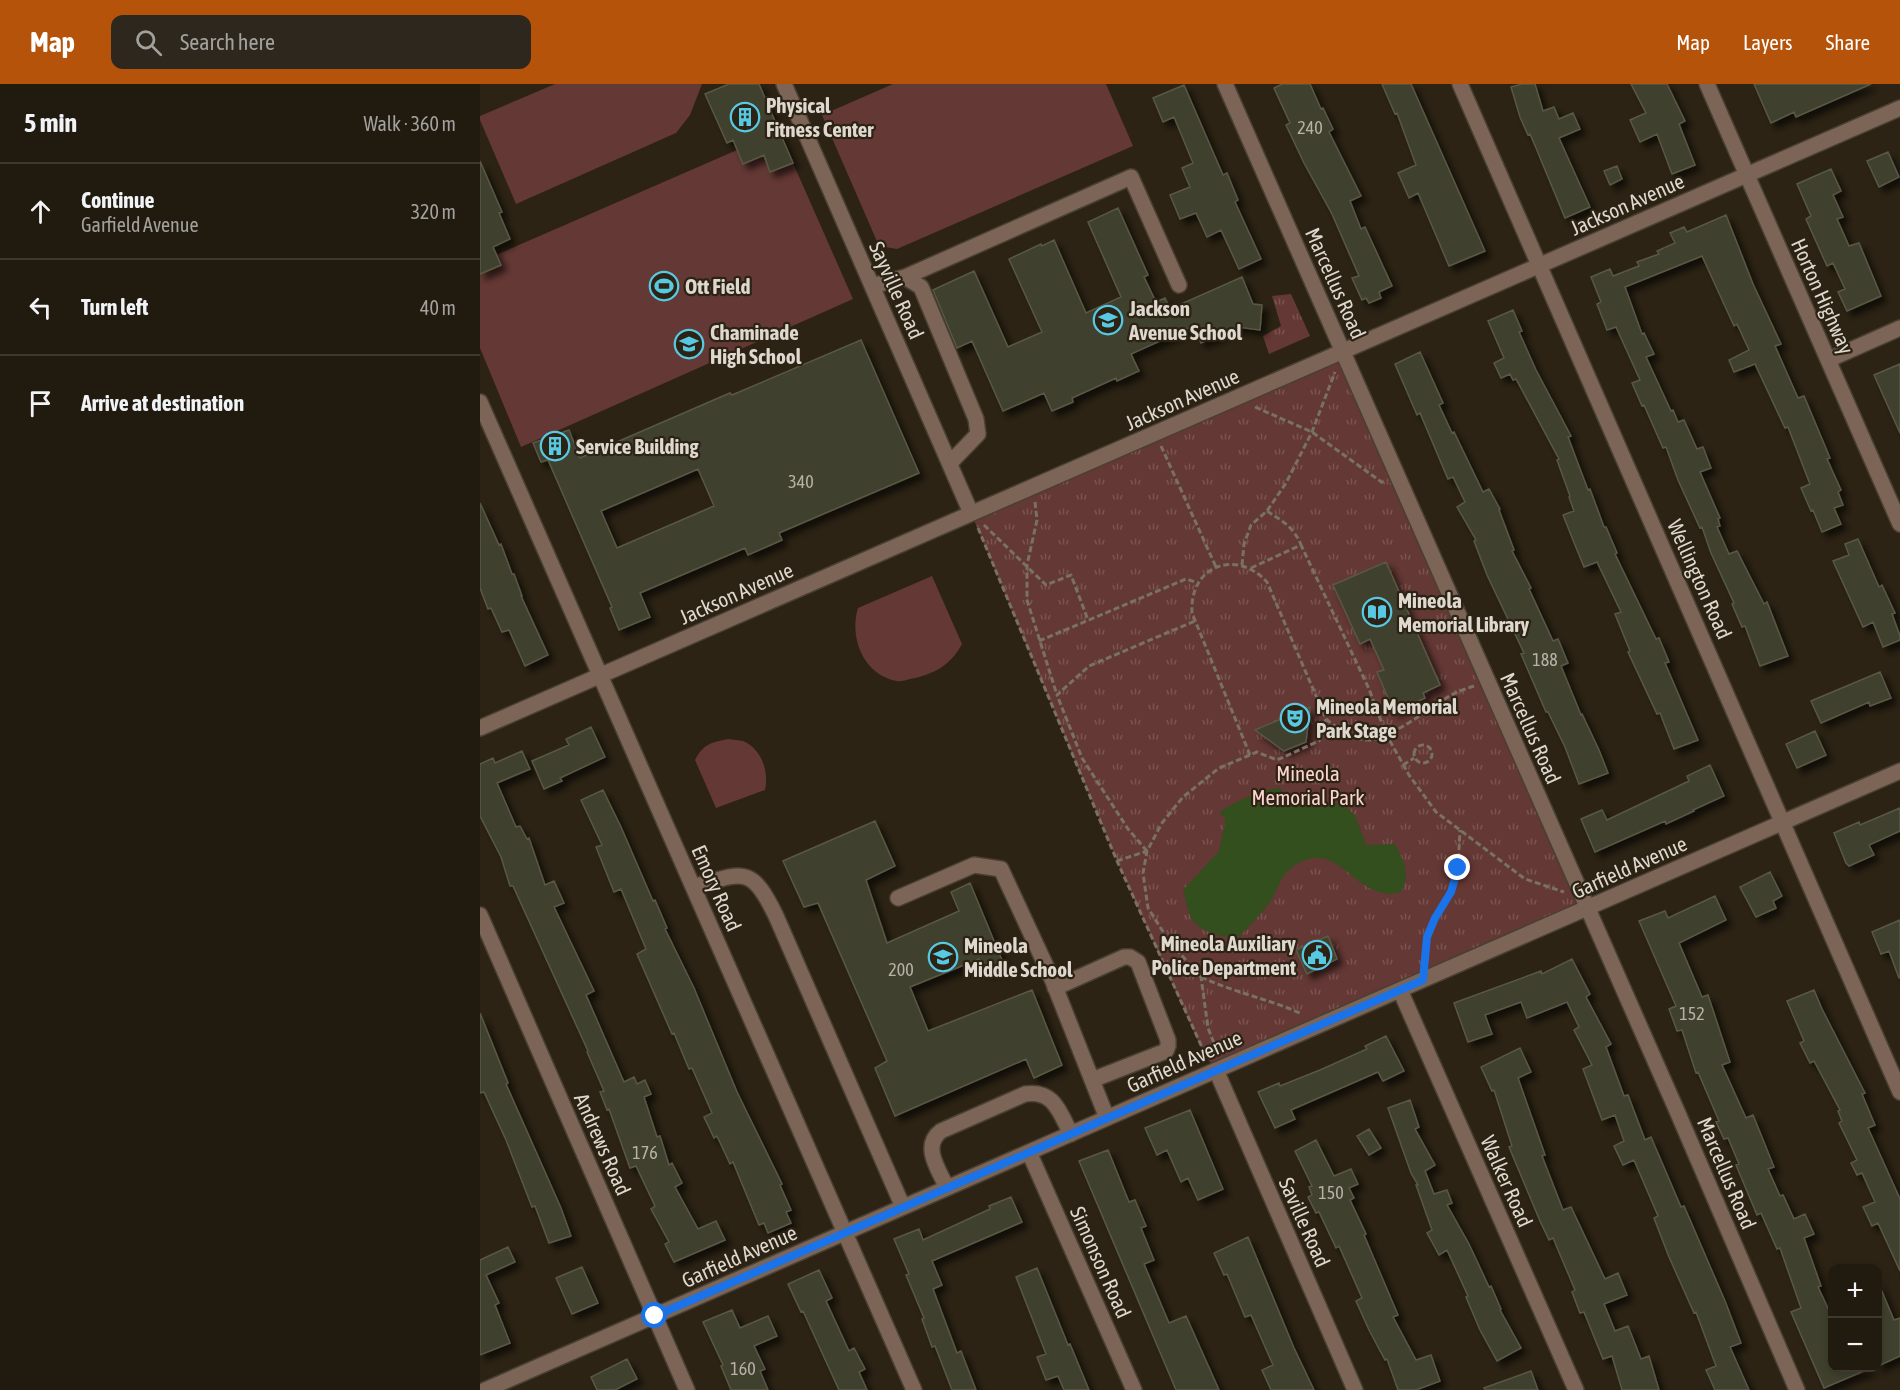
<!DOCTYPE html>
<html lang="en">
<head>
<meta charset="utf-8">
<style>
  :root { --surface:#211a0f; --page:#2d271d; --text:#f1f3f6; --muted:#a2a19e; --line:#3e382f; --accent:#b45309 }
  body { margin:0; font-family:"Asap Condensed",sans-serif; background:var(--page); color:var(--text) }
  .controls { position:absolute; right:18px; bottom:18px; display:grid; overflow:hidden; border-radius:12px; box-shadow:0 3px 9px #0003 }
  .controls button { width:54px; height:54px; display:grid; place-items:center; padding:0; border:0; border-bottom:2px solid var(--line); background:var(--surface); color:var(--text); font:30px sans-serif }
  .stop { position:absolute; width:18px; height:18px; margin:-14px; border:4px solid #1a73e8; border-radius:50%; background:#fff }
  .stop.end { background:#1a73e8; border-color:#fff; box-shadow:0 2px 6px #0008 }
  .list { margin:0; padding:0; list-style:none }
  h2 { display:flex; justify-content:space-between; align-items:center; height:78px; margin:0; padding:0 24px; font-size:26px }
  h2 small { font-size:20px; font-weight:400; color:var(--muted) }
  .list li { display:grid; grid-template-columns:39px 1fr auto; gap:18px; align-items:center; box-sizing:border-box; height:96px; padding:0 24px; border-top:2px solid var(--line) }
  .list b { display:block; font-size:22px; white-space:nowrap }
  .list p { margin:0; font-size:20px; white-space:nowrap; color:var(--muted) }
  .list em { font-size:20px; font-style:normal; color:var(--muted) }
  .icon { flex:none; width:33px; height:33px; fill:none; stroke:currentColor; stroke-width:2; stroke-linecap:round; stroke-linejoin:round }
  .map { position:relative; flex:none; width:1420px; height:1306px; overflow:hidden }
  header { display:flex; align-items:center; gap:36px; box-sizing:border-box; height:84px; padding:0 30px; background:var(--accent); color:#fff }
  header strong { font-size:28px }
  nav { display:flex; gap:33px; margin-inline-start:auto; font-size:21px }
  .search { width:420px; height:54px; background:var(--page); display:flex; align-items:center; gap:15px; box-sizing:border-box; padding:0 21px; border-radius:12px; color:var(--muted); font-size:22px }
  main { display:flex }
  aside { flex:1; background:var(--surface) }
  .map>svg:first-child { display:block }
</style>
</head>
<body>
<header>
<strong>Map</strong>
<div class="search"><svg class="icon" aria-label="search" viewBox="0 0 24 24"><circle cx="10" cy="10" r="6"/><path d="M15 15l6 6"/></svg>Search here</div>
<nav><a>Map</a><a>Layers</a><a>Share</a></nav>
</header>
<main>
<aside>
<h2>5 min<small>Walk · 360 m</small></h2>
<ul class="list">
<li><svg class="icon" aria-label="ahead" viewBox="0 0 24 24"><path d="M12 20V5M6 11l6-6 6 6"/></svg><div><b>Continue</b><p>Garfield Avenue</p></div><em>320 m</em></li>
<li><svg class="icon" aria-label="left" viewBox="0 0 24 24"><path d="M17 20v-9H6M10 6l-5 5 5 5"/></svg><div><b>Turn left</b></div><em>40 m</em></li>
<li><svg class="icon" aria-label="arrive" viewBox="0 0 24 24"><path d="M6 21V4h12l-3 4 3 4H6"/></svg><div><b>Arrive at destination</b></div></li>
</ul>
</aside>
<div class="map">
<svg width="1420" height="1306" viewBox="0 0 1420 1306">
  <defs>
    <pattern id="park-tufts" width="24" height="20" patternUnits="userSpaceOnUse" patternTransform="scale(1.5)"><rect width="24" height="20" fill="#643834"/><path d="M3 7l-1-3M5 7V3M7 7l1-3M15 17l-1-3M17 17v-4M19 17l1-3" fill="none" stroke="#7a5450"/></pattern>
    <filter id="shadow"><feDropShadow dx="5.5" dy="5.5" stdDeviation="3" flood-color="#0009"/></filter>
  </defs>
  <rect width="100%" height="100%" fill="#2c2314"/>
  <path fill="#643834" d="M75 0H222L210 31 196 49 36 120 0 36V32Z
    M413 0H626L653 62 417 165 399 162 342 31Z
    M257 66 263 80 284 71 290 88 313 79 373 215 41 363 0 264V190L20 181 16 171Z
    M452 492 482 560C471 581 453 591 430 595 426 596 421 598 417 597 383 591 369 553 378 524Z
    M249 655C253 656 259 656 263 657 282 665 289 688 285 706L236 724 215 676C223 660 232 658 249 655Z"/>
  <path fill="url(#park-tufts)" d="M811 210 830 252 789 270 783 252 801 242 792 212Z
    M863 267 1106 824 736 986 724 970 637 777 491 429Z"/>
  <path fill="#334f1d" d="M800 704 807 712 824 710 833 722 861 719 875 731 886 761 915 760C924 777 931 790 921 808 874 822 858 745 809 786 800 793 797 808 790 818 781 830 769 842 759 853 745 855 719 848 711 834 707 826 706 815 703 806L739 767 746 735 739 728C759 717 777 706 800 704Z"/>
  <path fill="#403f2e" stroke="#585845" stroke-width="1.5" fill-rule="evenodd" filter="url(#shadow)" d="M249 0H279L313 79 290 88 284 71 263 80 253 56 247 59 225 10Z
    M802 0H830L841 25 843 24 853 45 849 48 881 112 870 117 881 145 885 143 912 202 899 208 901 214 889 219 886 214 882 216 872 194 879 192 852 130 824 79 806 41 810 39 794 4Z
    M902 0H931L1005 167 969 182 938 109 929 114 918 89 936 81 917 29 915 30Z
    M1042 0H1055L1063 27 1074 23 1079 35 1093 29 1100 45 1079 54 1110 123 1085 134 1056 64 1050 50 1048 51 1040 33 1031 3Z
    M1151 0H1187L1205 37 1199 40 1215 81 1192 90 1177 50 1160 58 1150 36 1166 29Z
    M1274 0H1391L1316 33 1314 28 1291 39Z
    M704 1 743 91 747 89 758 116 755 118 781 175 759 185 741 146 727 153 716 129 700 135 690 111 710 103 702 84 713 79 694 33 683 38 673 14Z
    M1408 68 1419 93 1399 103 1387 77Z
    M0 77 22 128 19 129 30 155 13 163 21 181 0 190Z
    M1137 82 1142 95 1130 101 1124 87Z
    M1351 85 1361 107 1353 111 1363 133 1357 135 1369 162 1379 159 1401 212 1367 227 1358 208 1365 205 1353 179 1347 182 1338 162 1326 135 1331 132 1317 100Z
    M638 124 668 191 664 193 676 218 685 214 690 225 762 193 773 220 782 221 780 246 757 243 721 259 713 242 651 270 659 287 637 297 636 294 592 314 593 318 572 327 564 309 523 327 492 257 477 264 453 206 494 187 528 263 562 248 529 175 561 160 562 162 574 156 606 229 641 213 608 138Z
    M1246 131 1273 200 1301 260 1295 262 1318 314 1324 312 1350 374 1347 375 1361 406 1358 408 1363 421 1354 424 1361 440 1342 448 1333 426 1331 427 1321 404 1330 400 1308 343 1305 344 1275 280 1254 288 1249 276 1269 266 1257 240 1254 242 1222 172 1145 203 1162 250 1164 249 1174 270 1166 273 1191 327 1193 326 1198 338 1204 336 1217 365 1223 363 1231 384 1220 388 1240 434 1238 435 1240 442 1237 443 1249 470 1257 467 1284 520 1287 518 1308 572 1280 582 1265 542 1262 543 1252 520 1254 519 1231 469 1222 443 1220 444 1198 396 1186 363 1183 364 1164 321 1162 322 1152 299 1160 296 1136 243 1127 246 1117 220 1121 218 1111 193 1130 185 1133 192 1159 182 1157 178 1179 170 1177 167 1195 159 1190 149 1204 143 1207 148Z
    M1033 226 1042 247 1039 248 1056 286 1091 352 1088 353 1108 406 1110 405 1124 443H1126L1137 469 1135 470 1176 555 1179 554 1189 578 1185 579 1218 656 1194 665 1180 629 1177 630 1148 568 1150 567 1135 530 1141 528 1117 478 1104 483 1095 461 1083 431 1094 427 1089 413 1090 412 1077 376 1079 375 1036 295 1033 296 1030 290 1021 294 1014 279 1024 274 1008 237Z
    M381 256 439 389 299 449 302 456 268 471 265 464 160 509 170 533 139 546 130 524 132 523 68 376 61 378 53 359 89 346 100 374 250 309 252 311ZM218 385 234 422 137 464 121 427Z
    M940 268 963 319 959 321 972 349 974 348 1003 408 1009 405 1020 425 1019 426 1034 466 1032 467 1051 504 1049 505 1073 557 1078 555 1088 579 1081 582 1101 631 1102 630 1119 666 1128 689 1099 700 1085 663 1068 628H1066L1041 570 1044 569 1007 491 994 457 996 456 977 423 985 418 973 393 968 395 940 329 937 331 915 280Z
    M1420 280V349L1394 291Z
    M0 419 19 461 21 460 32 490H34L42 512H41L68 571 45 582 29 546 22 548 11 524 8 525 0 504Z
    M1378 455 1399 503 1402 501 1415 529 1412 530 1420 552V556L1403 563 1393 538 1383 543 1353 477 1369 471 1365 460Z
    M906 478 960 601 943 609 945 614 914 628 897 588 904 586 890 555 880 560 853 501Z
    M1400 588 1411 614 1390 622 1389 618 1341 639 1331 617Z
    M830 623 826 658 804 667 775 646Z
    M111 643 125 673 80 694 82 697 64 705 52 677 89 661 86 655Z
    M1335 647 1346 671 1317 684 1306 660Z
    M42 667 50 685 17 699 36 743 40 742 47 755 49 754 65 801 74 797 84 819 74 823 114 907 106 911 144 998 154 993 157 1000 165 996 171 1010 164 1013 177 1053 180 1052 189 1081 192 1079 202 1099 195 1103 218 1145 236 1137 245 1156 194 1178 185 1160 189 1158 171 1125 175 1122 156 1082 150 1084 129 1025 127 1026 120 1008 124 1007 107 968 108 967 33 802H30L21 773 0 732V680L13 674 15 679Z
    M1230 681 1244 712 1213 726 1214 727 1186 740 1185 737 1115 768 1101 735 1122 726 1127 736 1209 697 1207 692Z
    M123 706 141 743 173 817 175 816 187 844 185 845 214 904 257 1008 302 1100 300 1101 311 1126 306 1128 311 1139 288 1149 284 1139 279 1141 253 1078 250 1080 237 1052 234 1054 224 1033 232 1029 212 984 209 985 194 949 192 950 157 870 166 865 141 805 134 808 116 763 122 761 101 716Z
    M1420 724V747L1389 761 1394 771 1369 782 1366 779 1354 749 1379 738 1380 741Z
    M395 737 415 782 386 796 407 859 479 827 471 808 490 799 524 881 506 888 499 875 430 903 448 947 552 906 582 981 554 994 546 975 415 1032 395 984 407 977 338 819 324 823 303 777Z
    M1290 788 1302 812 1293 817 1296 824 1276 833 1260 803Z
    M1235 812 1246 836 1199 859 1222 913 1228 911 1250 978 1242 981 1266 1034 1273 1031 1294 1083 1288 1085 1300 1112 1303 1111 1314 1135 1325 1130 1334 1150 1324 1154 1341 1202 1338 1203 1353 1235V1284H1391L1344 1304 1311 1228 1321 1224 1300 1164 1297 1165 1281 1129 1277 1131 1256 1081 1259 1080 1248 1054 1244 1055 1236 1038 1239 1037 1218 988 1216 989 1202 946 1197 947 1189 925 1196 922 1159 837 1185 827 1188 834Z
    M1420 836V894H1419L1409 867 1401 870 1392 848Z
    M848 852 857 875 827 890 816 866Z
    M1092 875 1110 910 1106 913 1131 960 1126 963 1144 1012 1148 1011 1165 1056 1171 1053 1201 1123 1204 1122 1245 1217 1261 1259 1250 1263 1269 1306H1235L1226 1286 1236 1282 1216 1228 1214 1229 1189 1173 1174 1134 1178 1132 1154 1076 1143 1081 1134 1062 1144 1057 1135 1031 1122 1036 1103 985 1112 981 1094 946 1099 943 1087 918 1047 934 1041 918 1005 931 1012 950 988 958 974 919 1061 887 1062 890Z
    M1334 906 1342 925 1385 1009 1382 1010 1395 1041 1388 1044 1420 1115V1187L1398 1139 1392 1142 1383 1123 1395 1118 1382 1089 1377 1091 1371 1079 1377 1076 1359 1039 1362 1037 1358 1027 1360 1026 1334 977 1330 979 1320 959 1324 957 1307 917Z
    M0 929 28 999 26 1000 81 1124 91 1152 69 1159 55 1122 52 1123 26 1056 4 1008 0 1009Z
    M906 952 924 987 903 997 898 988 811 1026 815 1035 795 1044 778 1008 799 999 800 1002 840 986 887 965 885 962Z
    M1040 964 1051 988 1038 994 1065 1071 1062 1072 1083 1126 1091 1123 1125 1195 1138 1189 1147 1211 1124 1220 1135 1247 1148 1242 1161 1275 1169 1272 1179 1306H1142L1132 1272 1123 1275 1104 1228 1100 1229 1092 1208 1095 1206 1073 1154 1069 1156 1060 1137 1029 1063 1032 1062 1014 1006 1012 1007 1001 983Z
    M930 1016 939 1043 935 1045 955 1081 945 1087 954 1110 967 1106 972 1119 967 1121 989 1160 1009 1203 1011 1202 1021 1225 1020 1226 1041 1264 1017 1277 1000 1246 986 1213 988 1212 967 1166 959 1171 947 1149 952 1146 936 1101H938L931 1089 908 1024Z
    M710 1026 743 1105 718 1116 708 1094 701 1098 687 1066 677 1071 665 1044Z
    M889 1045 901 1064 889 1071 877 1052Z
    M836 1056 854 1092 871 1085 878 1100 869 1104 874 1114 870 1116 886 1150 884 1151 918 1231 913 1233 936 1276 951 1271 960 1297 936 1306H918L907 1275 905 1276 889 1246 876 1217 882 1214 859 1162 856 1164 839 1128 836 1129 828 1113 832 1111 829 1103 832 1102 815 1067Z
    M628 1066 649 1118 655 1116 666 1142 661 1144 674 1176 664 1180 689 1239 706 1232 739 1306H696L599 1077Z
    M531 1113 542 1138 452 1177 462 1201 453 1205 477 1269 481 1267 496 1306H472L455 1262 452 1263 442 1235 444 1234 426 1191 429 1190 414 1155 439 1145 443 1156 510 1125 509 1122Z
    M768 1153 814 1264 834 1306H791L782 1286 793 1281 771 1231 765 1233 747 1190 744 1191 734 1169Z
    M28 1163 35 1178 6 1191 19 1219 15 1221 30 1259 0 1271V1176Z
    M102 1183 118 1219 92 1230 76 1194Z
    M557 1184 588 1261 590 1260 609 1306H584L578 1292 566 1296 557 1273 566 1270 536 1193Z
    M339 1186 352 1214 346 1217 369 1267 374 1264 385 1285 379 1288 387 1306H359L323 1227 321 1228 308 1200Z
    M1398 1198 1414 1236 1420 1234V1272L1398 1282Z
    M252 1226 260 1244 288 1232 297 1252 274 1262 285 1285 280 1287 288 1306H251L241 1282 243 1281 223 1238Z
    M147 1275 157 1295 135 1306H117L111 1293Z
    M1051 1287 1058 1306H1005L1004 1304Z"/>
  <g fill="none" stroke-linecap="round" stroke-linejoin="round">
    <g stroke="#484032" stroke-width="18">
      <path id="minor" d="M304 0 491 429
        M745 0 1197 1027 1317 1306
        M980 0 1420 1008
        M1227 0 1420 440
        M425 193 441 203 496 335 498 350 470 379
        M392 202 425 193 651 93 699 201
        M1348 276 1420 244
        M0 318 434 1306
        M0 644 1420 24
        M213 803C264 788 271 781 296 832L423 1123
        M418 814 494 781 521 785 572 895 627 1034
        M0 831 207 1306
        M575 904 644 873H650L658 878 688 956V962L686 967 612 996
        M920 906 1096 1306
        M736 986 875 1306
        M549 1068 654 1306
        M467 1104C459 1086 441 1062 461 1047L545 1010C574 1006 579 1027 591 1050
        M5 1306 1420 687"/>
    </g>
    <path stroke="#797164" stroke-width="3" stroke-dasharray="6 3" stroke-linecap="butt" d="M775 323 832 348 903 399
      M681 362 736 483
      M555 418 557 436 547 481V516L577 611
      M787 427C802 437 814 443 821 461
      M504 441 566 501 591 491 608 536
      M498 444 637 777 726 972
      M762 481 764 460 771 441 787 427 806 399 832 348 855 288
      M771 484 821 461 889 605 906 650 929 691 956 728 1045 795 1084 808
      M559 557 706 495 718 499
      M934 670a9 9 0 1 1 18 0a9 9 0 1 1-18 0Z
      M770 671 712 529C709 482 756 464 787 498L846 635C857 644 871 655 887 656 906 658 950 624 968 613 976 608 985 605 994 602
      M923 681 934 674
      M667 767 648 745 602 674 577 611 609 582 715 537
      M637 777 667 767
      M945 876 947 853 955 835 971 808 978 784 980 746
      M721 893C753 908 788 915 820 929
      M737 967 728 944 721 893 689 857 668 824 663 789 667 767 682 739 703 713 739 684 777 668 797 676 839 657 846 635"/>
    <use href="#minor" stroke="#7c6556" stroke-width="15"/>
  </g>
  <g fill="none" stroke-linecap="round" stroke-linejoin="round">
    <path stroke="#1a73e8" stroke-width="8" d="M175 1232 943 896 947 853 955 834 971 808 978 784"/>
  </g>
  <defs>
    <g id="building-ring" transform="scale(1.5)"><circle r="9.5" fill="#2c2314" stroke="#57c9e2" stroke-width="1.5"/><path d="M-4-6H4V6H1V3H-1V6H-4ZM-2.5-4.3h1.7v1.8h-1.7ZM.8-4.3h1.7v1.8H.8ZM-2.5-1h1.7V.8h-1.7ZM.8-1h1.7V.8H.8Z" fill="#57c9e2"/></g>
    <g id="stadium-ring" transform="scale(1.5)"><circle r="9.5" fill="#2c2314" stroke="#57c9e2" stroke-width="1.5"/><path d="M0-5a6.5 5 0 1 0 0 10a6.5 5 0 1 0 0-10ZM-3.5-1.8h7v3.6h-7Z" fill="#57c9e2"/></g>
    <g id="school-ring" transform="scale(1.5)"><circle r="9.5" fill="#2c2314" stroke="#57c9e2" stroke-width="1.5"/><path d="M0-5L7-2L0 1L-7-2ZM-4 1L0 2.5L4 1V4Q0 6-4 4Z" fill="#57c9e2"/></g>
    <g id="library-ring" transform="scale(1.5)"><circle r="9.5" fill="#2c2314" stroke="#57c9e2" stroke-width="1.5"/><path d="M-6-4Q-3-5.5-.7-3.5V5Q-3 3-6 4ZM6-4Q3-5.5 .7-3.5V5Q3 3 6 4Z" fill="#57c9e2"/></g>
    <g id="theatre-ring" transform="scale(1.5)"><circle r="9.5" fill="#2c2314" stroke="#57c9e2" stroke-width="1.5"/><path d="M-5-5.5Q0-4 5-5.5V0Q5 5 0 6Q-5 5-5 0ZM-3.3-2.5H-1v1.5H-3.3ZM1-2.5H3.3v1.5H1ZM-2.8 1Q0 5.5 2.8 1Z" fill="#57c9e2"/></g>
    <g id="civic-ring" transform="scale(1.5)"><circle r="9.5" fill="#2c2314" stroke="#57c9e2" stroke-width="1.5"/><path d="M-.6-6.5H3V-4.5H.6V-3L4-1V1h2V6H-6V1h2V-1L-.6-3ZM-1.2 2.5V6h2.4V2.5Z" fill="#57c9e2"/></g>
  </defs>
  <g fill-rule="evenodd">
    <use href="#building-ring" x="265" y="33"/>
    <use href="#stadium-ring" x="184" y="202"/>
    <use href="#school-ring" x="628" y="236"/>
    <use href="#school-ring" x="209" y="260"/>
    <use href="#building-ring" x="75" y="362"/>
    <use href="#library-ring" x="897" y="528"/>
    <use href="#theatre-ring" x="815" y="634"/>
    <use href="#civic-ring" x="837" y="871"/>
    <use href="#school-ring" x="463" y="873"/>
  </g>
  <g text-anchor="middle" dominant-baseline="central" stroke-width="4.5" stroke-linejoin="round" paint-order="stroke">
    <g font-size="18" fill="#b6b2a6">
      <text x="830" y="43">240</text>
      <text x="321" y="397">340</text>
      <text x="1065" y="575">188</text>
      <text x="421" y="885">200</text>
      <text x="1212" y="929">152</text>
      <text x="165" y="1068">176</text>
      <text x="851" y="1108">150</text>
      <text x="263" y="1284">160</text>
    </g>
    <g font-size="21" font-weight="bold" fill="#ded8ce" stroke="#2c2314" text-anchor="start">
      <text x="286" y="21">Physical<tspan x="286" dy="24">Fitness Center</tspan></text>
      <text x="205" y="202">Ott Field</text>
      <text x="649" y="224">Jackson<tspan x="649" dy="24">Avenue School</tspan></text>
      <text x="230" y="248">Chaminade<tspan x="230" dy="24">High School</tspan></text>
      <text x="96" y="362">Service Building</text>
      <text x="918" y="516">Mineola<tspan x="918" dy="24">Memorial Library</tspan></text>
      <text x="836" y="622">Mineola Memorial<tspan x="836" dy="24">Park Stage</tspan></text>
      <text x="816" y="859" text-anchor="end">Mineola Auxiliary<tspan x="816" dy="24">Police Department</tspan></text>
      <text x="484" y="861">Mineola<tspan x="484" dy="24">Middle School</tspan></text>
    </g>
    <g font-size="21" fill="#ded8ce" stroke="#2c2314">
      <text transform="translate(1147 120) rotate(-24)">Jackson Avenue</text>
      <text transform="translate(856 199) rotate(66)">Marcellus Road</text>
      <text transform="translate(417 206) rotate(66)">Sayville Road</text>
      <text transform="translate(1343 212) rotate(66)">Horton Highway</text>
      <text transform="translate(702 315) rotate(-24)">Jackson Avenue</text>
      <text transform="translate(1220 495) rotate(66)">Wellington Road</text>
      <text transform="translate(256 509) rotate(-24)">Jackson Avenue</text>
      <text transform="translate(1051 644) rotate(66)">Marcellus Road</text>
      <text transform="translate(1149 783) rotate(-24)">Garfield Avenue</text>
      <text transform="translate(237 804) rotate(66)">Emory Road</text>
      <text transform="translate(704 977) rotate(-24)">Garfield Avenue</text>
      <text transform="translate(123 1060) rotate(66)">Andrews Road</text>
      <text transform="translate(1247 1089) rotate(67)">Marcellus Road</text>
      <text transform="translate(1027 1097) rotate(66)">Walker Road</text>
      <text transform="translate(825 1138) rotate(66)">Saville Road</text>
      <text transform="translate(259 1172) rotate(-24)">Garfield Avenue</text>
      <text transform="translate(621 1178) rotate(66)">Simonson Road</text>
    </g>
    <g font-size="21" fill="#fcd4d0" stroke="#2c2314">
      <text x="828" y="689">Mineola<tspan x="828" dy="24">Memorial Park</tspan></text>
    </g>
  </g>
</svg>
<div class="controls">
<button>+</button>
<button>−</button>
</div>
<div class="stop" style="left:175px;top:1232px"></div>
<div class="stop end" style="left:978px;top:784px"></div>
</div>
</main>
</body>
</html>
